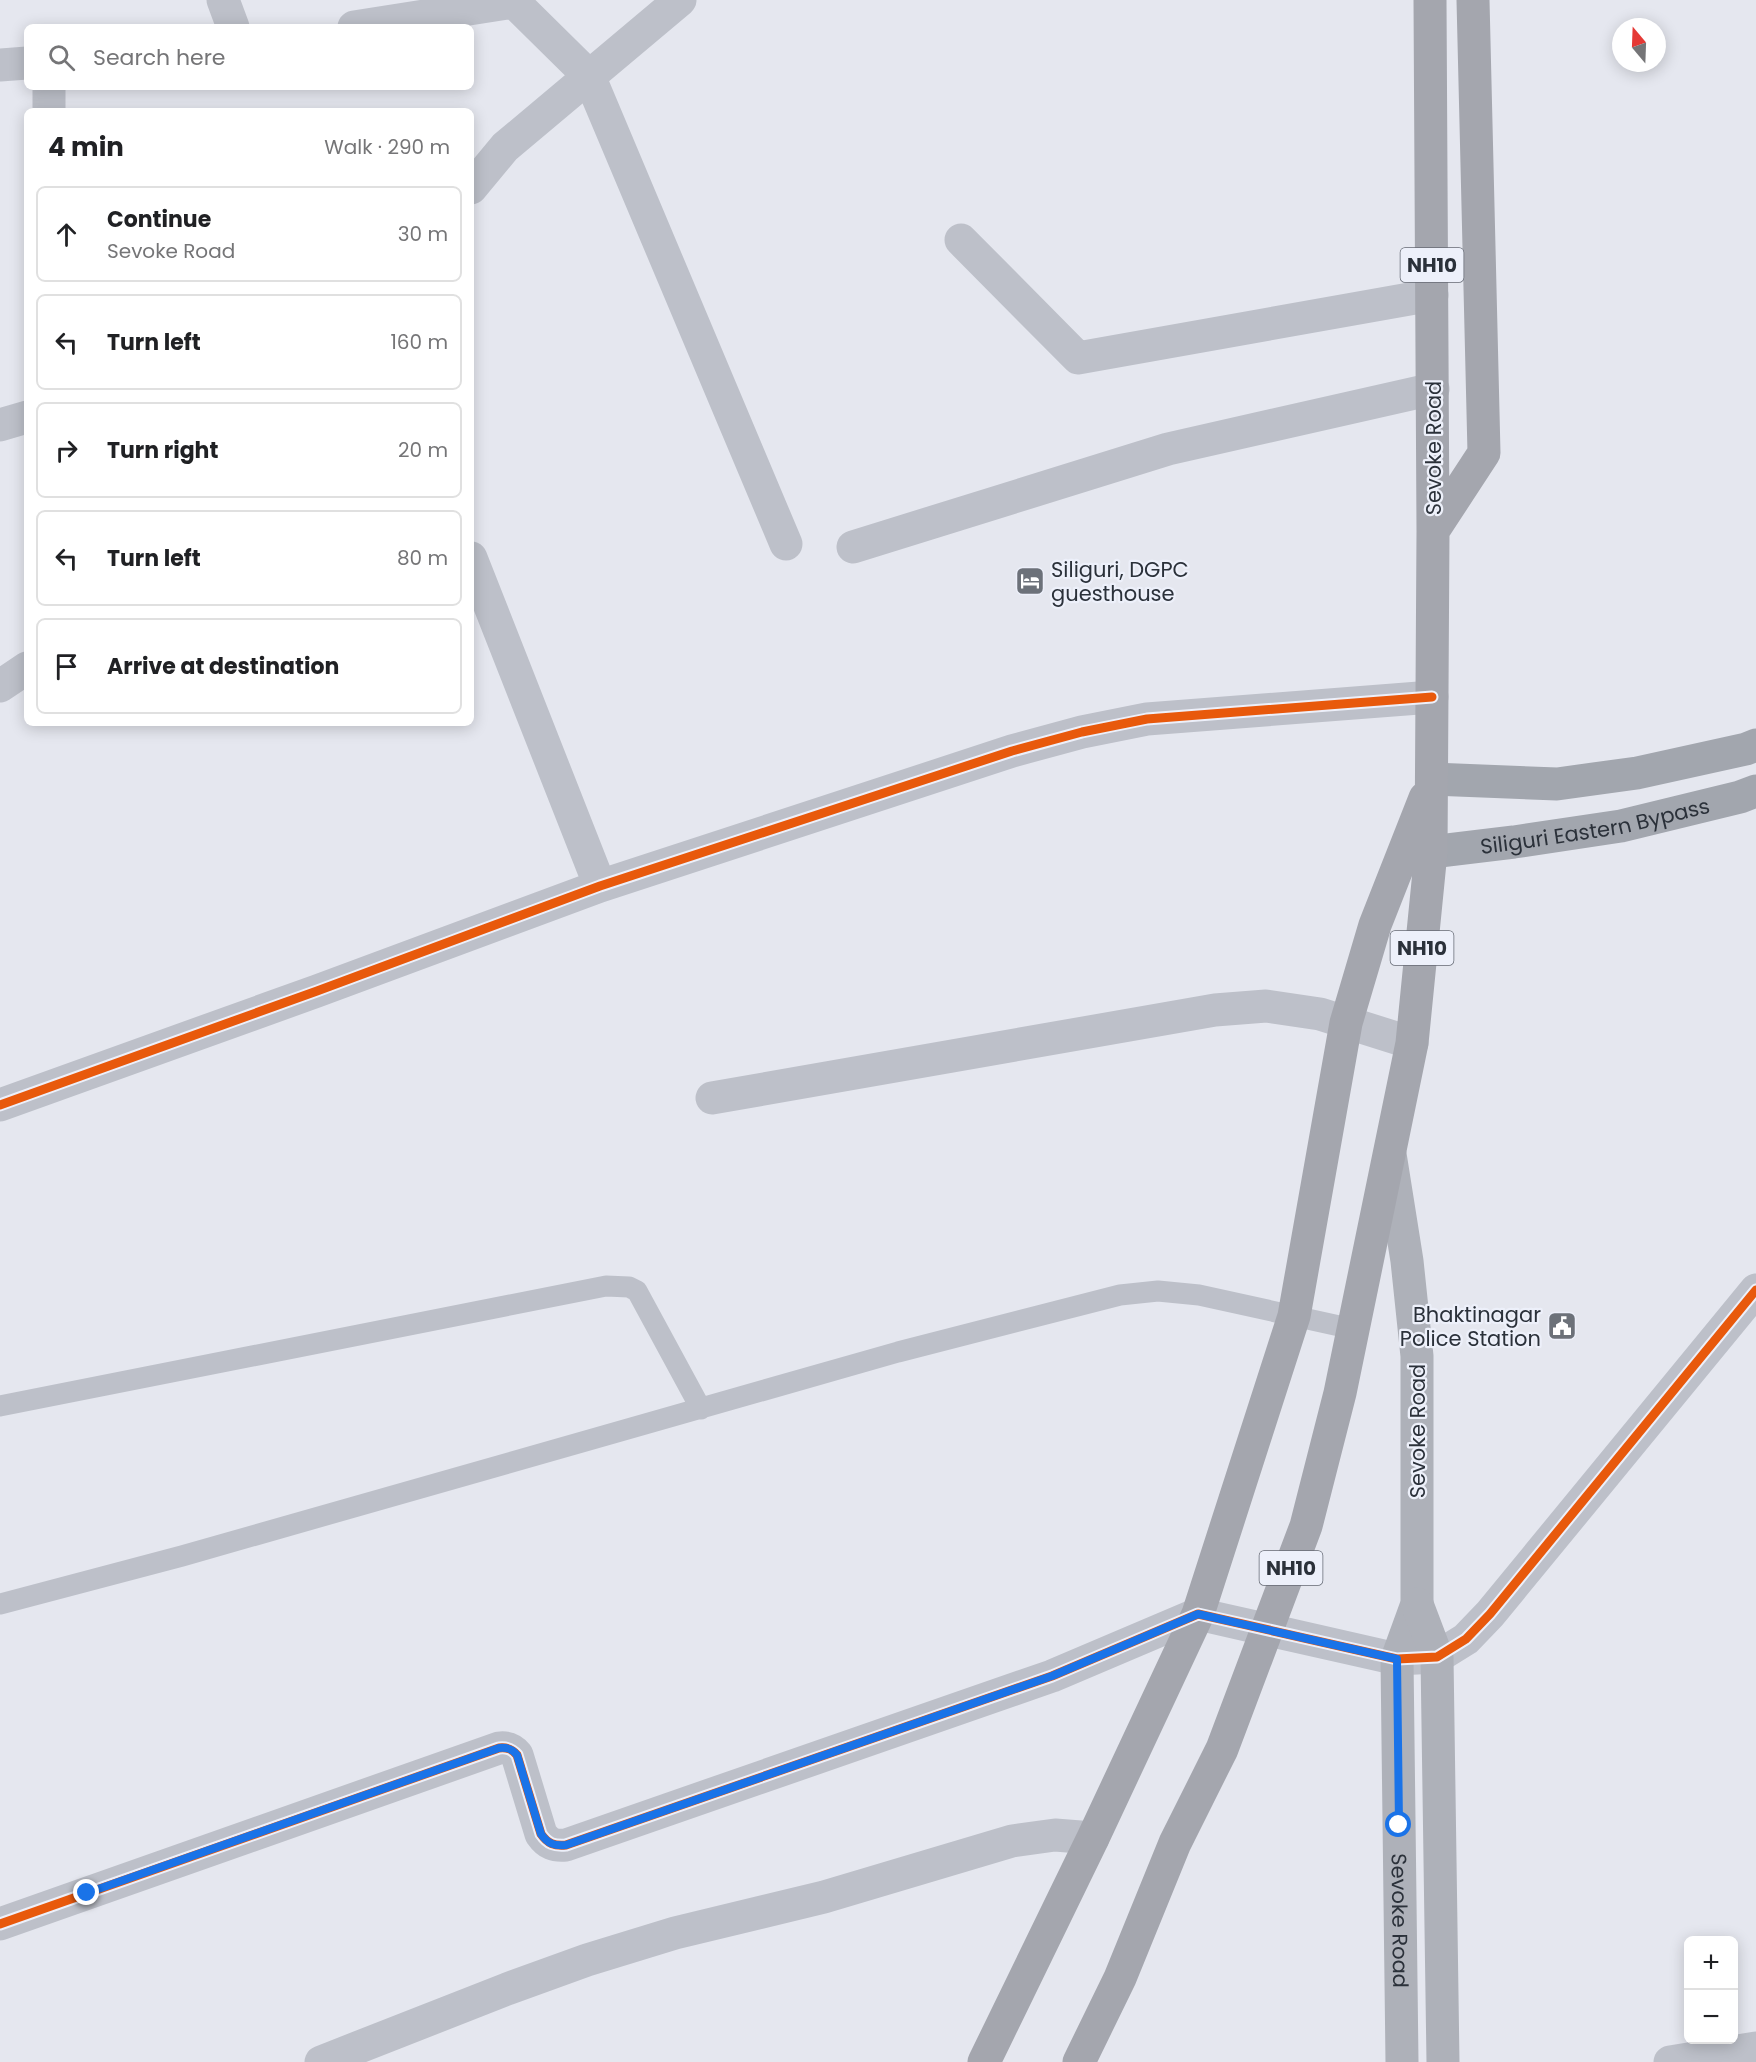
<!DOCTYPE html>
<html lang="en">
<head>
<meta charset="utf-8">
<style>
  :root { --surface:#fff; --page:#f6f6f6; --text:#202124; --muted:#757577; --line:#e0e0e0 }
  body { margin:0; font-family:Poppins,sans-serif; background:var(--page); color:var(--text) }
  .controls { position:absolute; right:18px; bottom:18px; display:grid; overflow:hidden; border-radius:9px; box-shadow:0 3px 15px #0003 }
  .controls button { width:54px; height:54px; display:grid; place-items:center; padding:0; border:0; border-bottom:2px solid var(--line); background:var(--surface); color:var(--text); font:30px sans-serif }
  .compass { position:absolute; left:1612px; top:18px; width:54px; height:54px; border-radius:50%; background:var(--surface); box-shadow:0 3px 15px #0003; rotate:341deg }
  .stop { position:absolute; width:18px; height:18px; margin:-14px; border:4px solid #1a73e8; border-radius:50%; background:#fff }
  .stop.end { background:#1a73e8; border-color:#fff; box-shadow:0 2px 6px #0008 }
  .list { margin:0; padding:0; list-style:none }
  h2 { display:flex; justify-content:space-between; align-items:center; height:78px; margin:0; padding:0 24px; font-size:26px }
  h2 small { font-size:20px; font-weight:400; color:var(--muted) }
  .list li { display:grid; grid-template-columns:39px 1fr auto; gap:18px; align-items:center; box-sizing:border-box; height:96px; margin:0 12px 12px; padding:0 12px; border:2px solid var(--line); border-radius:9px }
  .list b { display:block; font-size:22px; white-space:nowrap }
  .list p { margin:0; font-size:20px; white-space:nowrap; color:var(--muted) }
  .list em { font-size:20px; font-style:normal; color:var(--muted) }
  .icon { flex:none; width:33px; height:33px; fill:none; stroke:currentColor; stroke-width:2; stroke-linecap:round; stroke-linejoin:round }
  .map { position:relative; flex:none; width:1756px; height:2062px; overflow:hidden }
  .search { position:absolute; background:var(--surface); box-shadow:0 3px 15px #0003; left:24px; top:24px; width:450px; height:66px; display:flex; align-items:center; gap:15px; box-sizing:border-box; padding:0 21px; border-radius:9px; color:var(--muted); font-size:22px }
  .panel { position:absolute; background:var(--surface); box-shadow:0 3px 15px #0003; left:24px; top:108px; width:450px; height:618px; border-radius:9px }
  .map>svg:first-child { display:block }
</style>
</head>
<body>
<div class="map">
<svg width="1756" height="2062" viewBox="0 0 1756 2062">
  <rect width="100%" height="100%" fill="#e5e7ef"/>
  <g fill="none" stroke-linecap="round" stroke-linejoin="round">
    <path stroke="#bdc0c9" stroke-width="21" d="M0 1406 606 1286 629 1287 637 1291 701 1409
      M0 1604 182 1556 898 1352 1120 1295 1158 1291 1199 1295 1353 1329"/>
    <path stroke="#bdc0c9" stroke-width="33" d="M223 0 233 27
      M354 27 514 2 589 76 786 544
      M0 65 27 63
      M49 111V87
      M471 188 505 147 680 0
      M961 240 1078 358 1432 295
      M0 425 27 417
      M853 547 1168 449 1433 389
      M471 558 600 886
      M0 686 27 668
      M712 1098 1215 1010 1266 1006 1320 1014 1412 1043
      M0 1105 317 991 600 886 1012 751 1082 732 1147 719 1432 697
      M0 1924 499 1748C507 1747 512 1749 517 1755L541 1834C548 1844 554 1846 566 1845L1052 1676 1198 1614 1397 1659 1437 1657 1466 1639 1490 1614 1756 1290
      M321 2062 507 1989 587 1960 675 1933 824 1897 1012 1841 1055 1835 1093 1838
      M1670 2062 1756 2048"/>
    <g stroke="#aeb1b9" stroke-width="33">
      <path id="s1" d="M1390 1154 1407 1261 1417 1356V1604L1397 1659 1402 2062"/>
      <path d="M1417 1604 1437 1657 1443 2062"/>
    </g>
    <g stroke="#a2a6ae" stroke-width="33">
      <path d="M1432 779 1557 784 1637 773 1746 749 1756 745"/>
      <path id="s2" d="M1431 852 1514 842 1621 826 1740 797 1756 791"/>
    </g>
    <path stroke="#a4a6ae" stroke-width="33" d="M1433 531 1484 453 1473 0
      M984 2062 1093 1838 1198 1614 1294 1316 1346 1023 1375 925 1425 798
      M1079 2062 1120 1978 1175 1843 1222 1749 1306 1526 1340 1393 1412 1043 1431 852 1433 531 1430 0"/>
    <g stroke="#edf0fa" stroke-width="13">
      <path id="cycleway" d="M0 1105 317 991 600 886 1012 751 1082 732 1147 719 1432 697
        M0 1924 499 1748C507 1747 512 1749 517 1755L541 1834C548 1844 554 1846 566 1845L1052 1676 1198 1614 1397 1659 1437 1657 1466 1639 1490 1614 1756 1290"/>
    </g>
    <use href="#cycleway" stroke="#e8590c" stroke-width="9"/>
  </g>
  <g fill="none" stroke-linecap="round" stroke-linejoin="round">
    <path stroke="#1a73e8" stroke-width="8" d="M87 1893 499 1748C507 1747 512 1749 517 1755L541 1834C548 1844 554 1846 566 1845L1052 1676 1198 1614 1397 1659 1399 1825"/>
  </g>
  <defs>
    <g id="hotel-square" transform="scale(1.5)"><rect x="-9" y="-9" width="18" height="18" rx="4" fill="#6c7179" stroke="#edf0fa"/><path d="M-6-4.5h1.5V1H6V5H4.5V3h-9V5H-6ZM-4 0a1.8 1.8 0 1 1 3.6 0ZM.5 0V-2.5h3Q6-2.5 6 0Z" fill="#fff"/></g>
    <g id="civic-square" transform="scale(1.5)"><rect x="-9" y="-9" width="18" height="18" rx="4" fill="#6c7179" stroke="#edf0fa"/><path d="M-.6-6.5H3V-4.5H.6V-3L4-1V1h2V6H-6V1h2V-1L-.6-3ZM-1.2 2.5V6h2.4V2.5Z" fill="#fff"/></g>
  </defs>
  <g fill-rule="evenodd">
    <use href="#hotel-square" x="1030" y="581"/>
    <use href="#civic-square" x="1562" y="1326"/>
  </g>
  <g text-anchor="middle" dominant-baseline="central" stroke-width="4.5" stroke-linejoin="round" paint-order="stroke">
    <g fill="#edf0fa" stroke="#656a74" stroke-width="1.5">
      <rect x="1400.5" y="248" width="63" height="34" rx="4.5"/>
      <rect x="1390.5" y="931" width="63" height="34" rx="4.5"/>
      <rect x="1259.5" y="1551" width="63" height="34" rx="4.5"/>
    </g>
    <g font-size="20" font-weight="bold" fill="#2b313a">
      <text x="1432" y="265">NH10</text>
      <text x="1422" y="948">NH10</text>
      <text x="1291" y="1568">NH10</text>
    </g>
    <g font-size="21" fill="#2b313a" stroke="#edf0fa">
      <text transform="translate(1433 448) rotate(-90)">Sevoke Road</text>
      <text stroke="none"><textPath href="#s2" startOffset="166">Siliguri Eastern Bypass</textPath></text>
      <text transform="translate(1417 1431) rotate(-90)">Sevoke Road</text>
      <text stroke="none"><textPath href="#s1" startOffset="772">Sevoke Road</textPath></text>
    </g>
    <g font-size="21" fill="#2b313a" stroke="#edf0fa" text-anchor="start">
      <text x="1051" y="569">Siliguri, DGPC<tspan x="1051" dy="24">guesthouse</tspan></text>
      <text x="1541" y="1314" text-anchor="end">Bhaktinagar<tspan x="1541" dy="24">Police Station</tspan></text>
    </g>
  </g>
</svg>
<div class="controls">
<button>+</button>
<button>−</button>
</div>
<svg class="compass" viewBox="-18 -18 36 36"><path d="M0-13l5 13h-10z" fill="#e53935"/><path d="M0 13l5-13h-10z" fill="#757577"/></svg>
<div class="stop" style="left:1399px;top:1825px"></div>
<div class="stop end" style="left:87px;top:1893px"></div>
<div class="search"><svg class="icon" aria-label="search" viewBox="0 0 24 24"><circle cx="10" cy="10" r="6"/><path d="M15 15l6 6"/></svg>Search here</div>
<section class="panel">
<h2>4 min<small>Walk · 290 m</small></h2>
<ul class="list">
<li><svg class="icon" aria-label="ahead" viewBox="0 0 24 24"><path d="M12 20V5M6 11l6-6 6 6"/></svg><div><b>Continue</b><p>Sevoke Road</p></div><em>30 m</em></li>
<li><svg class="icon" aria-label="left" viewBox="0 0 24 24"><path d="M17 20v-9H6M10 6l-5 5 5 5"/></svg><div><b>Turn left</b></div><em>160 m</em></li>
<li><svg class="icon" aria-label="right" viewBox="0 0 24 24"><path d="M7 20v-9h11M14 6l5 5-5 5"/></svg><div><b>Turn right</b></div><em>20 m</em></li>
<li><svg class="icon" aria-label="left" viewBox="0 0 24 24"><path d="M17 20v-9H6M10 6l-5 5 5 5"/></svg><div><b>Turn left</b></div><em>80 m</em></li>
<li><svg class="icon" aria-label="arrive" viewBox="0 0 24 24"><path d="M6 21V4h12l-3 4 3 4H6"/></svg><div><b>Arrive at destination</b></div></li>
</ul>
</section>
</div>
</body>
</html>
